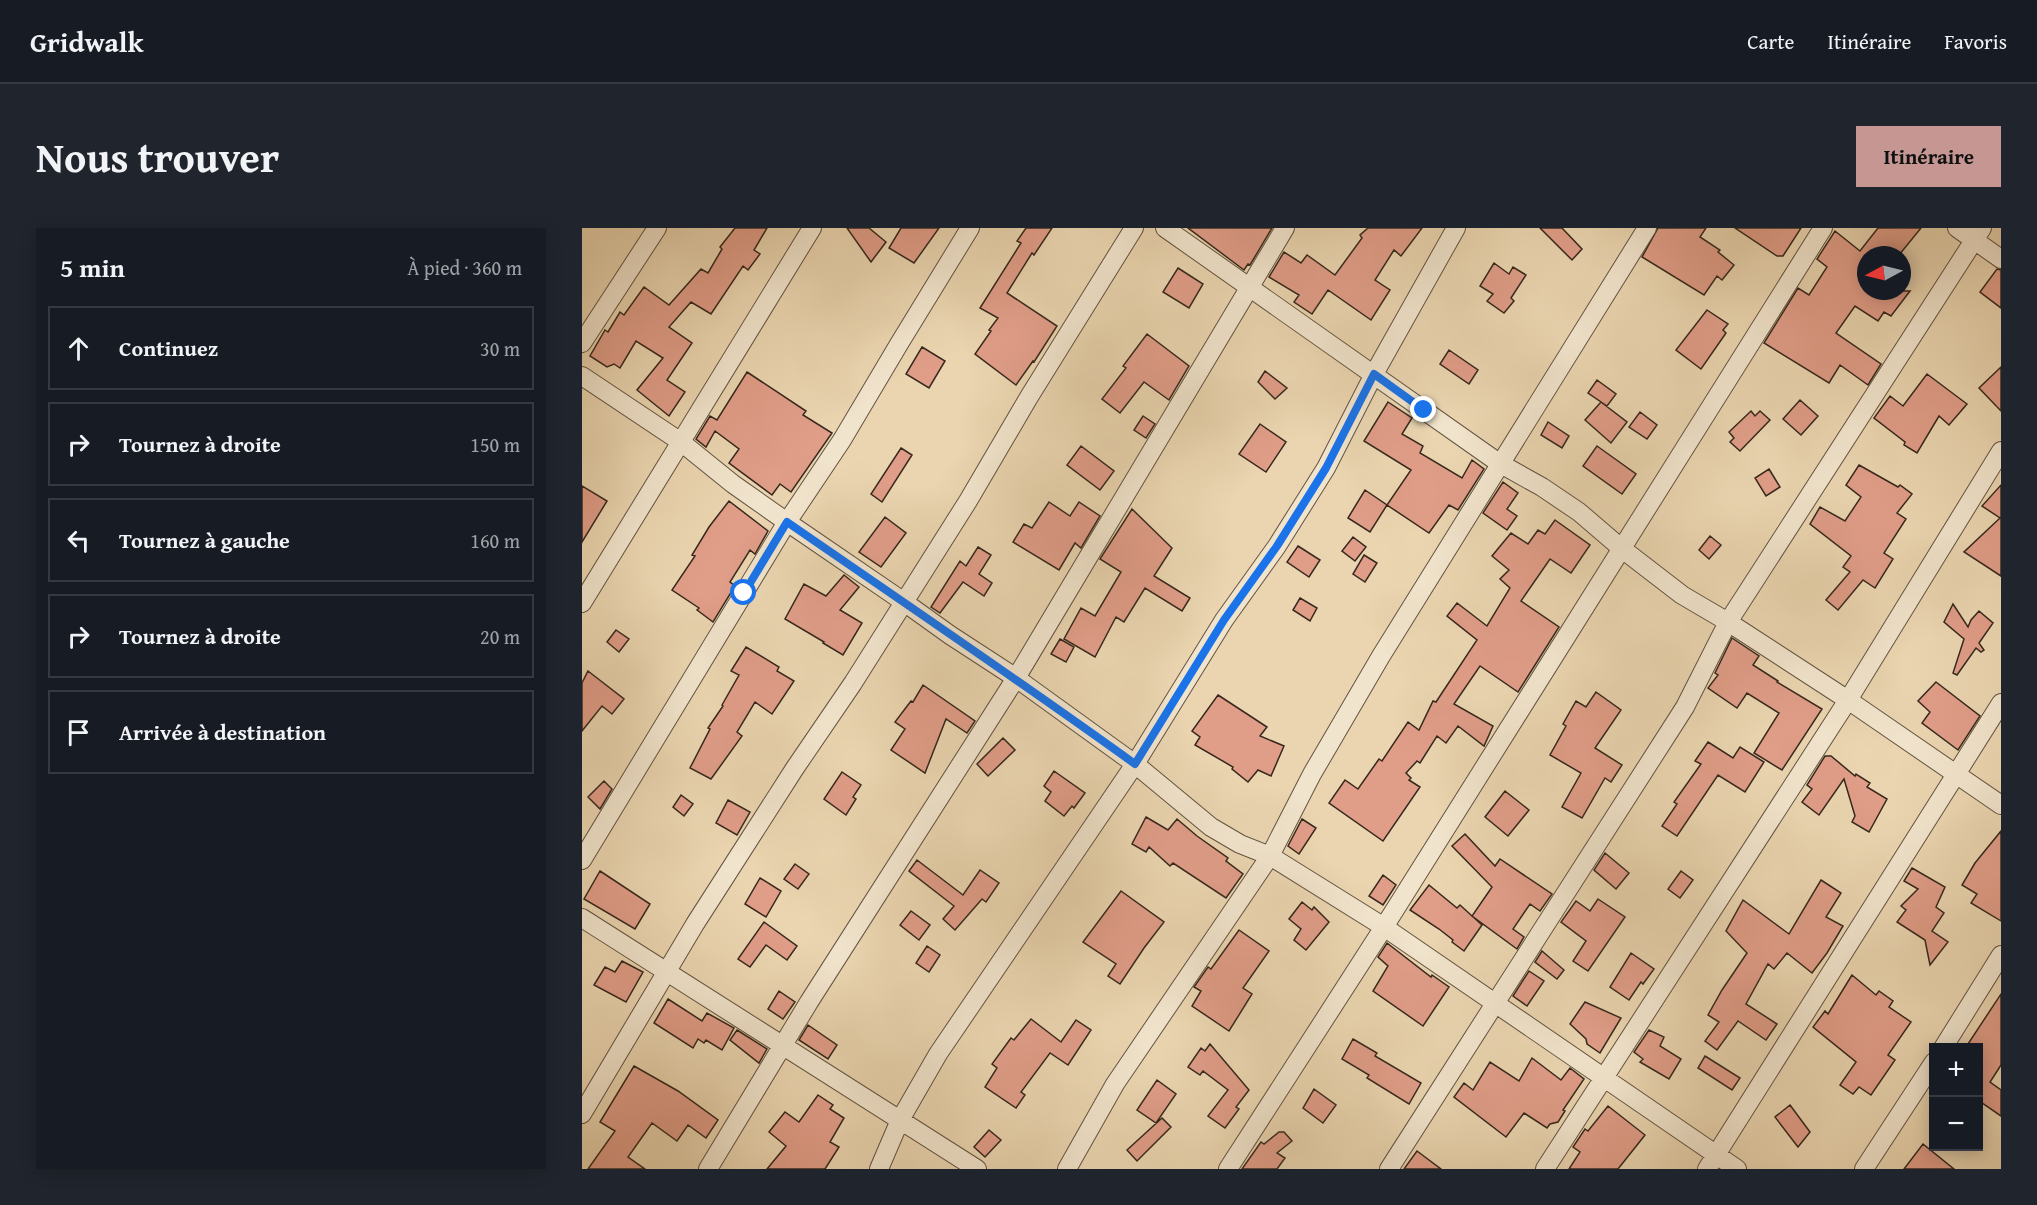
<!DOCTYPE html>
<html lang="fr">
<head>
<meta charset="utf-8">
<style>
  :root { --surface:#171b24; --page:#20242c; --text:#f1f3f6; --muted:#9ea1a6; --line:#363941; --accent:#c59692 }
  body { margin:0; font-family:"Gentium Book Plus",serif; background:var(--page); color:var(--text) }
  .controls { position:absolute; right:18px; bottom:18px; display:grid; overflow:hidden; border-radius:0px; box-shadow:0 3px 15px #0003 }
  .controls button { width:54px; height:54px; display:grid; place-items:center; padding:0; border:0; border-bottom:2px solid var(--line); background:var(--surface); color:var(--text); font:30px sans-serif }
  .compass { position:absolute; left:1275px; top:18px; width:54px; height:54px; border-radius:50%; background:var(--surface); box-shadow:0 3px 15px #0003; rotate:263deg }
  .stop { position:absolute; width:18px; height:18px; margin:-14px; border:4px solid #1a73e8; border-radius:50%; background:#fff }
  .stop.end { background:#1a73e8; border-color:#fff; box-shadow:0 2px 6px #0008 }
  .list { margin:0; padding:0; list-style:none }
  h2 { display:flex; justify-content:space-between; align-items:center; height:78px; margin:0; padding:0 24px; font-size:26px }
  h2 small { font-size:20px; font-weight:400; color:var(--muted) }
  .list li { display:grid; grid-template-columns:39px 1fr auto; gap:18px; align-items:center; box-sizing:border-box; height:84px; margin:0 12px 12px; padding:0 12px; border:2px solid var(--line); border-radius:0px }
  .list b { display:block; font-size:22px; white-space:nowrap }
  .list em { font-size:20px; font-style:normal; color:var(--muted) }
  .icon { flex:none; width:33px; height:33px; fill:none; stroke:currentColor; stroke-width:2; stroke-linecap:round; stroke-linejoin:round }
  .map { position:relative; flex:none; width:1419px; height:941px; overflow:hidden; border-radius:0px }
  header { display:flex; align-items:center; gap:36px; box-sizing:border-box; height:84px; padding:0 30px; background:var(--surface); border-bottom:2px solid var(--line) }
  header strong { font-size:28px }
  nav { display:flex; gap:33px; margin-inline-start:auto; font-size:21px }
  .intro { display:flex; align-items:center; justify-content:space-between; box-sizing:border-box; height:144px; padding:0 36px }
  h1 { margin:0; font-size:42px }
  .button { padding:15px 27px; border-radius:0px; background:var(--accent); color:#111; font-size:21px; font-weight:700 }
  main { display:flex; gap:36px; padding:0 36px }
  aside { flex:1; background:var(--surface); border-radius:0px; box-shadow:0 3px 15px #0003 }
  .map>svg:first-child { display:block }
</style>
</head>
<body>
<header>
<strong>Gridwalk</strong>
<nav><a>Carte</a><a>Itinéraire</a><a>Favoris</a></nav>
</header>
<div class="intro"><h1>Nous trouver</h1><a class="button">Itinéraire</a></div>
<main>
<aside>
<h2>5 min<small>À pied · 360 m</small></h2>
<ul class="list">
<li><svg class="icon" aria-label="ahead" viewBox="0 0 24 24"><path d="M12 20V5M6 11l6-6 6 6"/></svg><div><b>Continuez</b></div><em>30 m</em></li>
<li><svg class="icon" aria-label="right" viewBox="0 0 24 24"><path d="M7 20v-9h11M14 6l5 5-5 5"/></svg><div><b>Tournez à droite</b></div><em>150 m</em></li>
<li><svg class="icon" aria-label="left" viewBox="0 0 24 24"><path d="M17 20v-9H6M10 6l-5 5 5 5"/></svg><div><b>Tournez à gauche</b></div><em>160 m</em></li>
<li><svg class="icon" aria-label="right" viewBox="0 0 24 24"><path d="M7 20v-9h11M14 6l5 5-5 5"/></svg><div><b>Tournez à droite</b></div><em>20 m</em></li>
<li><svg class="icon" aria-label="arrive" viewBox="0 0 24 24"><path d="M6 21V4h12l-3 4 3 4H6"/></svg><div><b>Arrivée à destination</b></div></li>
</ul>
</aside>
<div class="map">
<svg width="1419" height="941" viewBox="0 0 1419 941">
  <rect width="100%" height="100%" fill="#ead5b0"/>
  <filter id="stains"><feTurbulence type="fractalNoise" baseFrequency=".00333" numOctaves="4"/><feColorMatrix values="0 0 0 0 .2 0 0 0 0 .09 0 0 0 0 .02 0 0 0 .5 -.17"/></filter>
  <radialGradient id="worn" r=".72"><stop offset=".6" stop-color="#630" stop-opacity="0"/><stop offset="1" stop-color="#630" stop-opacity=".3"/></radialGradient>
  <path fill="#e09d88" stroke="#36281c" stroke-width="1.5" d="M153 0H185L172 22 178 26 166 42 161 38 129 86 109 74 87 99 110 115 85 152 103 164 87 188 55 162 81 130 54 113 38 140 32 136 25 139 8 128 23 102 26 104 38 84 42 87 62 59 87 77 119 41 126 45 140 21 138 19Z
    M265 0H287L304 14 289 34Z
    M319 0H357L332 35 307 20Z
    M444 0H470L452 27 450 25 425 65 475 98 452 134 451 133 434 157 393 126 409 103 407 102 416 90 398 80 439 15 435 13Z
    M606 0H690L668 37 666 36 662 42Z
    M786 0H840L819 28 812 22 793 52 808 62 789 92 746 62 730 86 712 74 717 67 687 49 702 24 719 35 725 27 753 47 780 10 778 7Z
    M958 0H980L1000 21 990 32Z
    M1076 0H1124L1118 9 1138 22 1136 24 1152 37 1140 52 1135 48 1122 67 1060 29Z
    M1153 0H1219L1201 28H1195Z
    M1296 0H1339L1317 27H1282L1284 28V63H1328L1309 88 1302 84 1296 93 1273 78 1254 105 1299 136 1286 157 1258 137 1247 155 1182 115 1216 60 1227 67 1245 39 1235 31 1253 3 1278 23Z
    M912 35 927 46 931 39 944 47 929 70 932 73 922 85 905 73 911 66 898 58Z
    M596 40 621 56 607 80 581 64Z
    M1415 41 1419 42V80L1398 64Z
    M1125 82 1146 96 1141 102 1144 105 1119 141 1094 122Z
    M565 106 607 138 587 172 562 154 538 185 520 171 544 140 541 138Z
    M340 119 363 133 347 160 324 146Z
    M867 122 896 142 887 156 858 136Z
    M1419 139V183L1397 160Z
    M683 143 705 160 693 171 676 154Z
    M165 144 224 183 221 187 250 205 209 264 198 256 190 267 147 235 157 221 133 203 124 219 114 211 128 188 135 192Z
    M1345 146 1385 176 1367 197 1357 188 1335 225 1322 217 1323 214 1292 190 1308 168 1321 178Z
    M1015 152 1034 166 1025 178 1006 165Z
    M1218 172 1236 188 1219 207 1201 191Z
    M806 174 830 190 820 206 841 218 838 225 880 250 890 232 902 241 876 282 867 277 847 305 805 277 829 242 782 213Z
    M1019 174 1045 194 1029 215 1003 192Z
    M1169 183 1173 188 1178 183 1188 192 1158 223 1148 214 1152 210 1147 204Z
    M1058 184 1075 197 1065 211 1047 199Z
    M561 188 573 196 564 210 552 202Z
    M966 194 987 208 980 220 959 207Z
    M678 196 704 214 684 244 657 226Z
    M499 218 532 243 518 262 485 237Z
    M1015 218 1054 246 1040 266 1001 238Z
    M319 220 330 227 300 274 289 266Z
    M1277 237 1316 259 1318 257 1330 266 1315 285 1324 291 1302 325 1311 331 1293 360 1281 352 1256 382 1244 372 1268 344 1261 339 1269 328 1228 296 1238 279 1263 293 1279 269 1264 257Z
    M1187 241 1198 259 1184 268 1173 250Z
    M921 254 936 265 925 281 935 288 925 302 901 285Z
    M1419 257V348L1382 324 1418 290 1400 278Z
    M0 258 25 273 0 314Z
    M783 262 805 277 788 304 766 290Z
    M147 273 186 303 173 326 168 322 148 354 153 358 131 394 115 382 117 380 90 362 113 328 110 327 127 299Z
    M467 274 488 288 497 274 518 288 499 320 493 315 477 342 431 314 442 296 450 300Z
    M550 281 590 320 572 348 608 370 600 383 563 360 542 394 534 389 513 429 482 411 499 380 513 388 539 344 518 331Z
    M303 289 324 305 299 339 277 324Z
    M973 292 1008 317 989 345 968 331 939 373 977 399 936 464 898 438 872 476 911 498 902 518 876 498 864 515 855 508 838 535 835 533 824 545 829 550 827 552 838 559 801 613 747 575 763 552 776 561 797 531 800 533 826 494 837 502 851 473 854 474 895 412 865 388 875 375 905 398 928 360 918 351 927 342 910 328 929 305 946 316 956 302 963 306Z
    M1128 308 1139 317 1127 331 1117 322Z
    M771 309 784 319 773 333 760 323Z
    M716 318 738 332 727 349 705 334Z
    M396 319 409 327 397 346 410 355 402 368 381 354 358 385 349 379 378 333 384 338Z
    M782 327 795 335 783 354 771 346Z
    M262 347 277 359 258 382 280 395 261 427 241 415 242 414 203 391 222 356 244 368Z
    M718 370 735 380 728 393 711 382Z
    M1371 376 1386 399 1389 392 1397 383 1411 395 1397 415 1402 422 1399 424 1394 420 1375 447 1371 445 1382 411 1362 394Z
    M34 402 47 411 37 424 25 414Z
    M1150 410 1177 428 1171 437 1196 453 1195 454 1240 481 1200 542 1172 525 1197 485 1165 465 1155 480 1126 460 1136 447 1133 445Z
    M478 411 492 419 484 434 469 426Z
    M164 419 197 439 195 443 212 453 190 486 173 474 155 504 160 508 129 551 108 540 128 501 126 500 141 478 140 477 157 447 149 443Z
    M6 443 42 471 30 486 20 478 0 503V455Z
    M1354 454 1398 488 1376 522 1340 495 1348 484 1336 473Z
    M341 457 393 493 385 505 364 491 343 545 309 522 323 501 313 494 329 473 331 474Z
    M1014 464 1039 482 1013 520 1040 537 1029 554 1023 550 1000 590 980 579 999 545 968 527 984 498 981 496 994 473 1004 479Z
    M636 467 685 499 678 508 702 518 689 548 676 542 666 554 650 541 651 539 613 517 618 509 610 503Z
    M421 510 433 522 406 548 395 536Z
    M1126 514 1151 530 1158 519 1182 534 1163 564 1136 547 1095 608 1080 598 1095 576 1092 574 1119 536 1113 533Z
    M1243 528H1249L1273 548 1274 546 1288 555 1285 559 1305 571 1287 604 1270 594 1273 588 1262 551 1237 587 1220 574 1230 561 1225 557Z
    M472 543 503 565 492 580 490 578 482 588 463 573 469 564 462 558Z
    M260 544 279 557 271 569 274 571 264 587 242 571Z
    M22 553 30 561 18 581 6 569Z
    M923 563 947 582 926 608 903 589Z
    M99 567 111 576 102 588 91 579Z
    M146 572 168 584 155 607 134 595Z
    M564 589 586 602 595 591 615 608 646 630 644 633 661 646 644 670 591 635 588 638 567 619 564 624 550 616Z
    M720 591 734 600 717 626 706 618Z
    M1419 603V693L1389 675 1395 666 1380 657 1393 635Z
    M883 606 913 638 918 631 970 666 958 683 948 676 931 701 942 709 935 721 890 688 910 659 870 618Z
    M1023 625 1047 645 1034 661 1012 642Z
    M335 632 381 667 398 642 417 655 404 674 400 671 373 702 361 691 372 678 327 643Z
    M213 636 227 646 216 661 202 651Z
    M1330 640 1363 659 1354 679 1362 685 1350 703 1366 714 1348 737 1343 712 1315 694 1324 682 1319 678 1336 661 1322 653Z
    M18 643 68 676 53 701 2 671Z
    M1099 643 1111 652 1098 670 1086 661Z
    M801 647 814 657 801 677 787 668Z
    M178 650 199 663 184 689 163 676Z
    M1239 652 1259 665 1244 689 1261 698 1245 725 1230 745 1205 725 1192 741 1186 736 1164 776 1195 796 1184 812 1156 793 1135 822 1123 813 1137 794 1126 787 1140 762 1165 725 1144 703 1161 672 1207 706Z
    M847 657 875 680 878 677 900 697 882 723 870 714 871 712 857 701 828 682Z
    M539 663 582 694 562 720 538 756 526 748 534 736 501 714Z
    M1016 671 1043 689 1006 743 991 733 1004 713 979 694 994 673 1008 683Z
    M720 674 730 682 732 679 747 694 724 722 712 712 719 701 707 691Z
    M329 683 348 697 337 712 318 697Z
    M182 694 215 718 205 732 184 717 168 739 156 731Z
    M657 702 687 723 661 760 670 766 647 803 610 778 619 763 612 759 626 739 629 741Z
    M805 715 849 749 850 747 867 759 841 798 791 763 806 738 796 729Z
    M345 718 358 727 347 744 334 735Z
    M960 723 982 742 975 751 953 734Z
    M1049 725 1072 741 1061 756 1059 754 1047 772 1028 759Z
    M40 733 61 744 44 774 12 757 23 739 33 744Z
    M947 743 962 753 945 778 931 768Z
    M1270 747 1294 767 1297 763 1311 773 1307 779 1329 794 1306 827 1313 832 1289 867 1277 859 1271 866 1258 857 1274 834 1231 799 1243 783 1246 786Z
    M197 763 213 774 201 791 186 781Z
    M1419 766V837L1408 854 1419 862V888L1396 872V819H1384Z
    M86 771 120 793 125 785 152 800 140 822 124 812 122 815 116 811 111 820 72 795Z
    M1003 774 1039 790 1018 825 1005 816 1004 811 988 796Z
    M449 791 479 814 494 792 509 802 486 837 468 825 439 864 443 867 434 880 403 859 415 840 410 836 429 810 432 812Z
    M226 797 255 817 246 831 217 812Z
    M155 802 185 821 177 835 148 812Z
    M1067 802 1082 809 1078 818 1099 831 1087 851 1058 834 1061 831 1052 824Z
    M771 811 795 825 793 828 839 855 827 876 785 850 787 847 760 831Z
    M628 816 667 862 654 879 657 881 643 900 626 888 646 862 621 843 618 847 606 839 619 820 623 823Z
    M1123 828 1158 850 1150 862 1116 840Z
    M950 830 979 852 988 840 1002 851 981 882 983 883 976 894 968 896 965 900 942 885 924 909 872 869 882 855 891 862 908 834 937 853Z
    M52 838 96 863 136 892 124 910 106 897 95 913 70 895 46 929 63 941H6L33 903 18 894Z
    M575 852 594 866 574 895 555 882Z
    M732 861 754 877 741 895 721 880Z
    M236 867 251 877 248 881 262 890 248 914 257 919 243 941H185L204 918 187 904 203 884 217 894Z
    M1208 877 1228 904 1216 919 1193 889Z
    M1026 878 1063 907 1036 941H987L998 924 991 919 1003 901 1006 903Z
    M580 890 589 899 555 933 545 922Z
    M407 902 419 912 403 929 392 919Z
    M697 904H702L710 913 695 925 703 930 695 941H660L679 914 682 916Z
    M1341 916 1372 941H1322Z
    M835 923 859 941H822Z"/>
  <g fill="none" stroke-linecap="round" stroke-linejoin="round">
    <g stroke="#635341" stroke-width="20">
      <path id="minor" d="M583 0 917 235 960 259 997 284 1039 320 1100 367 1146 394 1266 472 1419 577
        M1375 0 1419 31
        M0 115 75 0
        M0 148 99 214 151 256 205 294 322 374 368 407 434 450 553 536 629 599 658 616 688 628 802 699 1155 941
        M0 375 230 0
        M0 632 205 294 260 212 317 116 388 0
        M0 690 395 941
        M1361 820 1419 727
        M0 886 113 696 213 540 271 455 386 273 447 169 552 0
        M126 941 227 774 434 450 703 0
        M297 941 318 892 356 826 553 536 642 392 695 318 744 240 792 146 874 0
        M485 941 533 856 688 628 730 546 799 428 1065 0
        M646 941 802 699 1241 0
        M807 941 1103 479 1146 394 1400 0
        M963 941 1266 472 1419 223
        M1125 941 1419 475
        M1282 941 1352 834"/>
    </g>
    <use href="#minor" stroke="#f1e4cc" stroke-width="18"/>
  </g>
  <g fill="none" stroke-linecap="round" stroke-linejoin="round">
    <path stroke="#1a73e8" stroke-width="8" d="M162 365 205 294C321 374 438 453 553 536L642 392 695 318 744 240 792 146 842 182"/>
  </g>
  <rect width="100%" height="100%" filter="url(#stains)"/>
  <rect width="100%" height="100%" fill="url(#worn)"/>
</svg>
<div class="controls">
<button>+</button>
<button>−</button>
</div>
<svg class="compass" viewBox="-18 -18 36 36"><path d="M0-13l5 13h-10z" fill="#e53935"/><path d="M0 13l5-13h-10z" fill="#9ea1a6"/></svg>
<div class="stop" style="left:162px;top:365px"></div>
<div class="stop end" style="left:842px;top:182px"></div>
</div>
</main>
</body>
</html>
